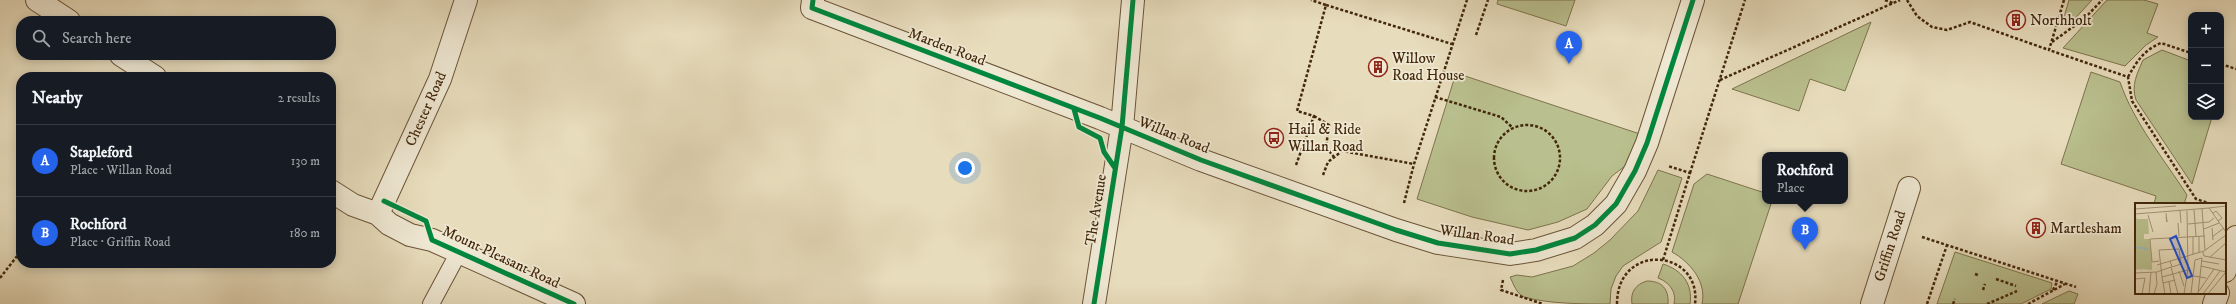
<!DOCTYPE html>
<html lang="en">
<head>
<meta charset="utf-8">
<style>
  :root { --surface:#171b24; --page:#242831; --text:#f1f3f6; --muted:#9ea1a6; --line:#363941; --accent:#2563eb }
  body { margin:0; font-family:"IM FELL DW Pica",serif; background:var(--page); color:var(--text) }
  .controls { position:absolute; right:12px; top:12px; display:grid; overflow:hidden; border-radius:8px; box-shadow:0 2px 10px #0003 }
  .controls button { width:36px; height:36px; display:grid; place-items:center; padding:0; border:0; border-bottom:1px solid var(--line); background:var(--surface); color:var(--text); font:20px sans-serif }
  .you { position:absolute; left:965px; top:168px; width:14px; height:14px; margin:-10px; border:3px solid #fff; border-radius:50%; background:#1a73e8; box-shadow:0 0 0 6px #1a73e833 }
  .badge { display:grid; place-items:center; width:26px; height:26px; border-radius:50%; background:var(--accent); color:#fff; font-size:13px; font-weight:700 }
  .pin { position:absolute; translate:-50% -33px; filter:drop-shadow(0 1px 2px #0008) }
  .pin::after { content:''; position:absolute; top:21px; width:14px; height:12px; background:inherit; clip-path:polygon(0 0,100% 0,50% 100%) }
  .popup { position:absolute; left:1762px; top:152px; width:86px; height:52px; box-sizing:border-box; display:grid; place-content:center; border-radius:8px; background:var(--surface); filter:drop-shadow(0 1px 3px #0005); font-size:13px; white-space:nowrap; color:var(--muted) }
  .popup b { font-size:15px; color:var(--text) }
  .popup::after { content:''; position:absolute; left:50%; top:100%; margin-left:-8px; border:8px solid transparent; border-top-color:var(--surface) }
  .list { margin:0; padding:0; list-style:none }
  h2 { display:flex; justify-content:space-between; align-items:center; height:52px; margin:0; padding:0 16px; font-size:17px }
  h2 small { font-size:13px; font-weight:400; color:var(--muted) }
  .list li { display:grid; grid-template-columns:26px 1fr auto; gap:12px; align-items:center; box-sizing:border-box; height:72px; padding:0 16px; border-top:1px solid var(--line) }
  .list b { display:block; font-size:15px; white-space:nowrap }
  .list p { margin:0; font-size:13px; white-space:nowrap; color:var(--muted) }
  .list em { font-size:13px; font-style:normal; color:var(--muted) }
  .icon { flex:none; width:22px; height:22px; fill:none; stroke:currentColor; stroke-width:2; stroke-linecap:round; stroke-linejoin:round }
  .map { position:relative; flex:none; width:2236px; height:304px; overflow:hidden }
  .search { position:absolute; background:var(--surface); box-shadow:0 2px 10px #0003; left:16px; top:16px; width:320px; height:44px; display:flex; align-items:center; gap:10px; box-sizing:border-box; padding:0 14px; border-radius:16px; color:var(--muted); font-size:15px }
  .panel { position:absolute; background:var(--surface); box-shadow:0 2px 10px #0003; left:16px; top:72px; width:320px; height:196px; border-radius:16px }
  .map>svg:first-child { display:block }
</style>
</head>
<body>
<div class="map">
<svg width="2236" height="304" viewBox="0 0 2236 304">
  <rect width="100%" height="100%" fill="#e7dcbc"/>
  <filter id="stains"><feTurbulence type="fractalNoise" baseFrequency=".005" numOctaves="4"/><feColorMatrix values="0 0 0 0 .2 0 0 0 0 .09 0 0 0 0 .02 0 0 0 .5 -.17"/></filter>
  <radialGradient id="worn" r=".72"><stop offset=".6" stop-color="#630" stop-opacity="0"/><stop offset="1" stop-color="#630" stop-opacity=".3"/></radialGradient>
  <path fill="#b9bf8e" stroke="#7e734c" d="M1498 0H1575L1566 26 1497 4Z
    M2069 0H2092L2068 26 2062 24Z
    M2107 0H2144L2158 4 2147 33 2158 37 2146 45 2125 66 2063 48Z
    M1871 22 1845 91 1810 79 1799 111 1732 89Z
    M2162 50 2191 61V117H2212L2192 184 2136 100C2131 85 2137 74 2143 60Z
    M2091 72 2120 82C2134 123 2164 159 2187 195L2184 204H2154L2156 196 2061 164Z
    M1456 73 1640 134 1629 163 1612 176 1587 209 1558 222 1528 230 1472 217 1417 199Z
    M1658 170 1682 178 1661 242 1623 266 1616 276 1611 289 1610 304C1584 304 1549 304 1524 297 1516 293 1514 285 1510 277L1517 275 1532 277 1573 266 1594 253 1610 240 1638 211Z
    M1707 174 1765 193V201H1772L1738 304H1702C1707 282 1690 262 1672 252L1694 184Z
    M1955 252 2052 283 2051 289 2021 304H1937Z
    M1663 264C1682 270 1693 284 1690 304H1674C1677 292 1669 282 1658 278Z
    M1647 281C1662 281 1669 289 1668 304H1632C1630 292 1636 284 1647 281Z
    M2069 291 2078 294 2074 304H2042Z"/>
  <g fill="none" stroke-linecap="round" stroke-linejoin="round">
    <g stroke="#6b5437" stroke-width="18">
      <path id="service" d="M431 304 459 252"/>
    </g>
    <g stroke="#6b5437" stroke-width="24">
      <path id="minor" d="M37 0 69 21
        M813 0 812 8 1100 118 1201 160 1396 230 1438 243 1510 254 1536 250 1575 238 1595 225 1616 204 1635 171 1647 143 1693 0
        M121 55 155 77
        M331 191 353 205 378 214 389 224 410 235 432 240 574 304
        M378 214 440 79 466 0
        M2225 271 2236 237
        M1094 304 1122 127 1133 0
        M1872 304 1909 188
        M2214 304 2218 293"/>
    </g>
    <path stroke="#42270b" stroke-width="2.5" stroke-dasharray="3 2" stroke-linecap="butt" d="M1885 0 1893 3
      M1907 0 1917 16 1932 27 1947 30 1970 22 2049 50
      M2064 0 2049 50 2128 77 2132 101 2196 199 2211 204
      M1326 5 1452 44
      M1476 35 1488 0
      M2052 42 2084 19 2102 0
      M2221 64 2236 69
      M2128 77C2137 61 2144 50 2161 43L2191 53
      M1720 80 1900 0
      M1435 97 1501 117 1513 128
      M1314 116 1329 125 1326 147 1334 157
      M1494 158a33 33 0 1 1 66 0a33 33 0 1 1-66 0Z
      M1296 165 1314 116 1297 111 1326 5 1311 0
      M1690 173 1745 0
      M1323 175 1328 162 1342 151 1414 164
      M1404 203 1414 164 1467 0
      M1922 237 2076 287
      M1663 260 1690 173 1668 166
      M1975 274 1978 275
      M0 278 21 251
      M1996 279 2016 286
      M1503 280 1501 290 1543 304
      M1983 290 1985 284
      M2053 290 2057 282
      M1617 304C1617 241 1702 249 1695 304
      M1927 304 1947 245
      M1953 304 1955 299
      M1987 304 2017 291
      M2028 304 2065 284"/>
    <use href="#service" stroke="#efe8d3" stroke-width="16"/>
    <use href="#minor" stroke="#efe8d3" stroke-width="22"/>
    <g stroke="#efe8d3" stroke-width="8">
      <path id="cycleway" d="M813 0 812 8 1100 118 1201 160 1396 230 1438 243 1510 254 1536 250 1575 238 1595 225 1616 204 1635 171 1647 143 1693 0
        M1074 109 1079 127 1100 138 1104 152 1115 168
        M384 201 426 221 432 240 574 304
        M1094 304 1122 127 1133 0"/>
    </g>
    <use href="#cycleway" stroke="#00873e" stroke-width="5"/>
  </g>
  <defs>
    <g id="building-ring" transform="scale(1)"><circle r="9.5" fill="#efe8d3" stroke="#8f2418" stroke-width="1.5"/><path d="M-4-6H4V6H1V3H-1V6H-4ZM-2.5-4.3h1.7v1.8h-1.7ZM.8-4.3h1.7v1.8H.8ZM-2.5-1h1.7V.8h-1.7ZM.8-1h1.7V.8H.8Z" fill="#8f2418"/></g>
    <g id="bus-ring" transform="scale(1)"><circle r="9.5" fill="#efe8d3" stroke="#8f2418" stroke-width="1.5"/><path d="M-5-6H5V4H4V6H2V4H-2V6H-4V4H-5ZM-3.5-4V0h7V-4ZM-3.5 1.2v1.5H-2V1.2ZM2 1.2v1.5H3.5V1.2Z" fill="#8f2418"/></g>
  </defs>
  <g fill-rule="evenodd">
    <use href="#building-ring" x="2016" y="20"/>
    <use href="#building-ring" x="1378" y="67"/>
    <use href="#bus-ring" x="1274" y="138"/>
    <use href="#building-ring" x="2036" y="228"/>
  </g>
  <g text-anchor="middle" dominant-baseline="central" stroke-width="3.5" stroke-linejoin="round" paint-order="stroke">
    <g font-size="15" fill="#42270b" stroke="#efe8d3" text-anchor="start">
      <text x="2030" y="20">Northholt</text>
      <text x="1392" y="58">Willow<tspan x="1392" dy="17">Road House</tspan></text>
      <text x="1288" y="129">Hail &amp; Ride<tspan x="1288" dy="17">Willan Road</tspan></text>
      <text x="2050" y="228">Martlesham</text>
    </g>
    <g font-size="15" fill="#42270b" stroke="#efe8d3">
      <text transform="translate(947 47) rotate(21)">Marden Road</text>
      <text transform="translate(426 109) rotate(-66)">Chester Road</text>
      <text transform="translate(1174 135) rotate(22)">Willan Road</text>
      <text transform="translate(1096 210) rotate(-81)">The Avenue</text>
      <text transform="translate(1477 235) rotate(8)">Willan Road</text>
      <text transform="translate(1890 246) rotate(-72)">Griffin Road</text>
      <text transform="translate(501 257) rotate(25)">Mount Pleasant Road</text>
    </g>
  </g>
  <g transform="translate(2135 203)">
    <rect width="91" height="91" fill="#e7dcbc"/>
    <path d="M0 12 2 16H13L14 31H9V36H15L17 58 23 57 17 58V67L7 66 6 69V66L0 67Z" fill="#b9bf8e"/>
    <path fill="none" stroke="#9db8bd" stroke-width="2" d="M0 44 13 46"/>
    <path fill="none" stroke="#a59475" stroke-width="1" d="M74 5 91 3M74 5 91 29M0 6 41 3M62 6 74 5M67 6 70 47M59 7 61 33M45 8 46 20M31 10 32 19 31 14M78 10 81 8 87 15 83 18M0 11 62 6M13 12 18 29M43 20 44 33M53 21 74 19 79 15M77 25 78 37M69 26 84 20M64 33V50M58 34V51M77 34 89 25M24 47 44 46 46 61 37 64 35 58M24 47 27 74M68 49 69 53 91 57M75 54 91 40M24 58 17 59 15 36 70 33M67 58 84 61M22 62 69 48 91 32M66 63 91 69M44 68 49 83M0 70 22 69 36 64 43 91M59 73 71 75M0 76 10 75 7 91M34 79 36 91M28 80 40 77M64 88 79 66M56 90 60 57 67 55 63 91M14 91 16 69M19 91 22 81 21 69M30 91 27 74 53 67M49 91 53 66 52 8M68 91 85 68M73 91 90 70"/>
    <path fill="#1d4ed8" fill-opacity="0.15" stroke="#1d4ed8" stroke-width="2" d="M41 33 57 73 52 75 35 36Z"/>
    <rect width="91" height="91" fill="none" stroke="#42270b" stroke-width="2"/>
  </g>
  <rect width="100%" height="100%" filter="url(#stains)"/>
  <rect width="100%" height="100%" fill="url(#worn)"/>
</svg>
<div class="controls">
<button>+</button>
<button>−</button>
<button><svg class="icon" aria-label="layers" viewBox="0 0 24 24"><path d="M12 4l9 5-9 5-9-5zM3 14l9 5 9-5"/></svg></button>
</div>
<div class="you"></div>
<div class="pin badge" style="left:1569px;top:64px">A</div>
<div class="pin badge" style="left:1805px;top:250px">B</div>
<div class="popup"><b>Rochford</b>Place</div>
<div class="search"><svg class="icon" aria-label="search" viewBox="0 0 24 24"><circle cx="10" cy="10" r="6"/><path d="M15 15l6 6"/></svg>Search here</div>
<section class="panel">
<h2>Nearby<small>2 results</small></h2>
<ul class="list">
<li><span class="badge">A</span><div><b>Stapleford</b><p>Place · Willan Road</p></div><em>130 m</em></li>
<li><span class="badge">B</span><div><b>Rochford</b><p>Place · Griffin Road</p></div><em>180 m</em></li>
</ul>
</section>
</div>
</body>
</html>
